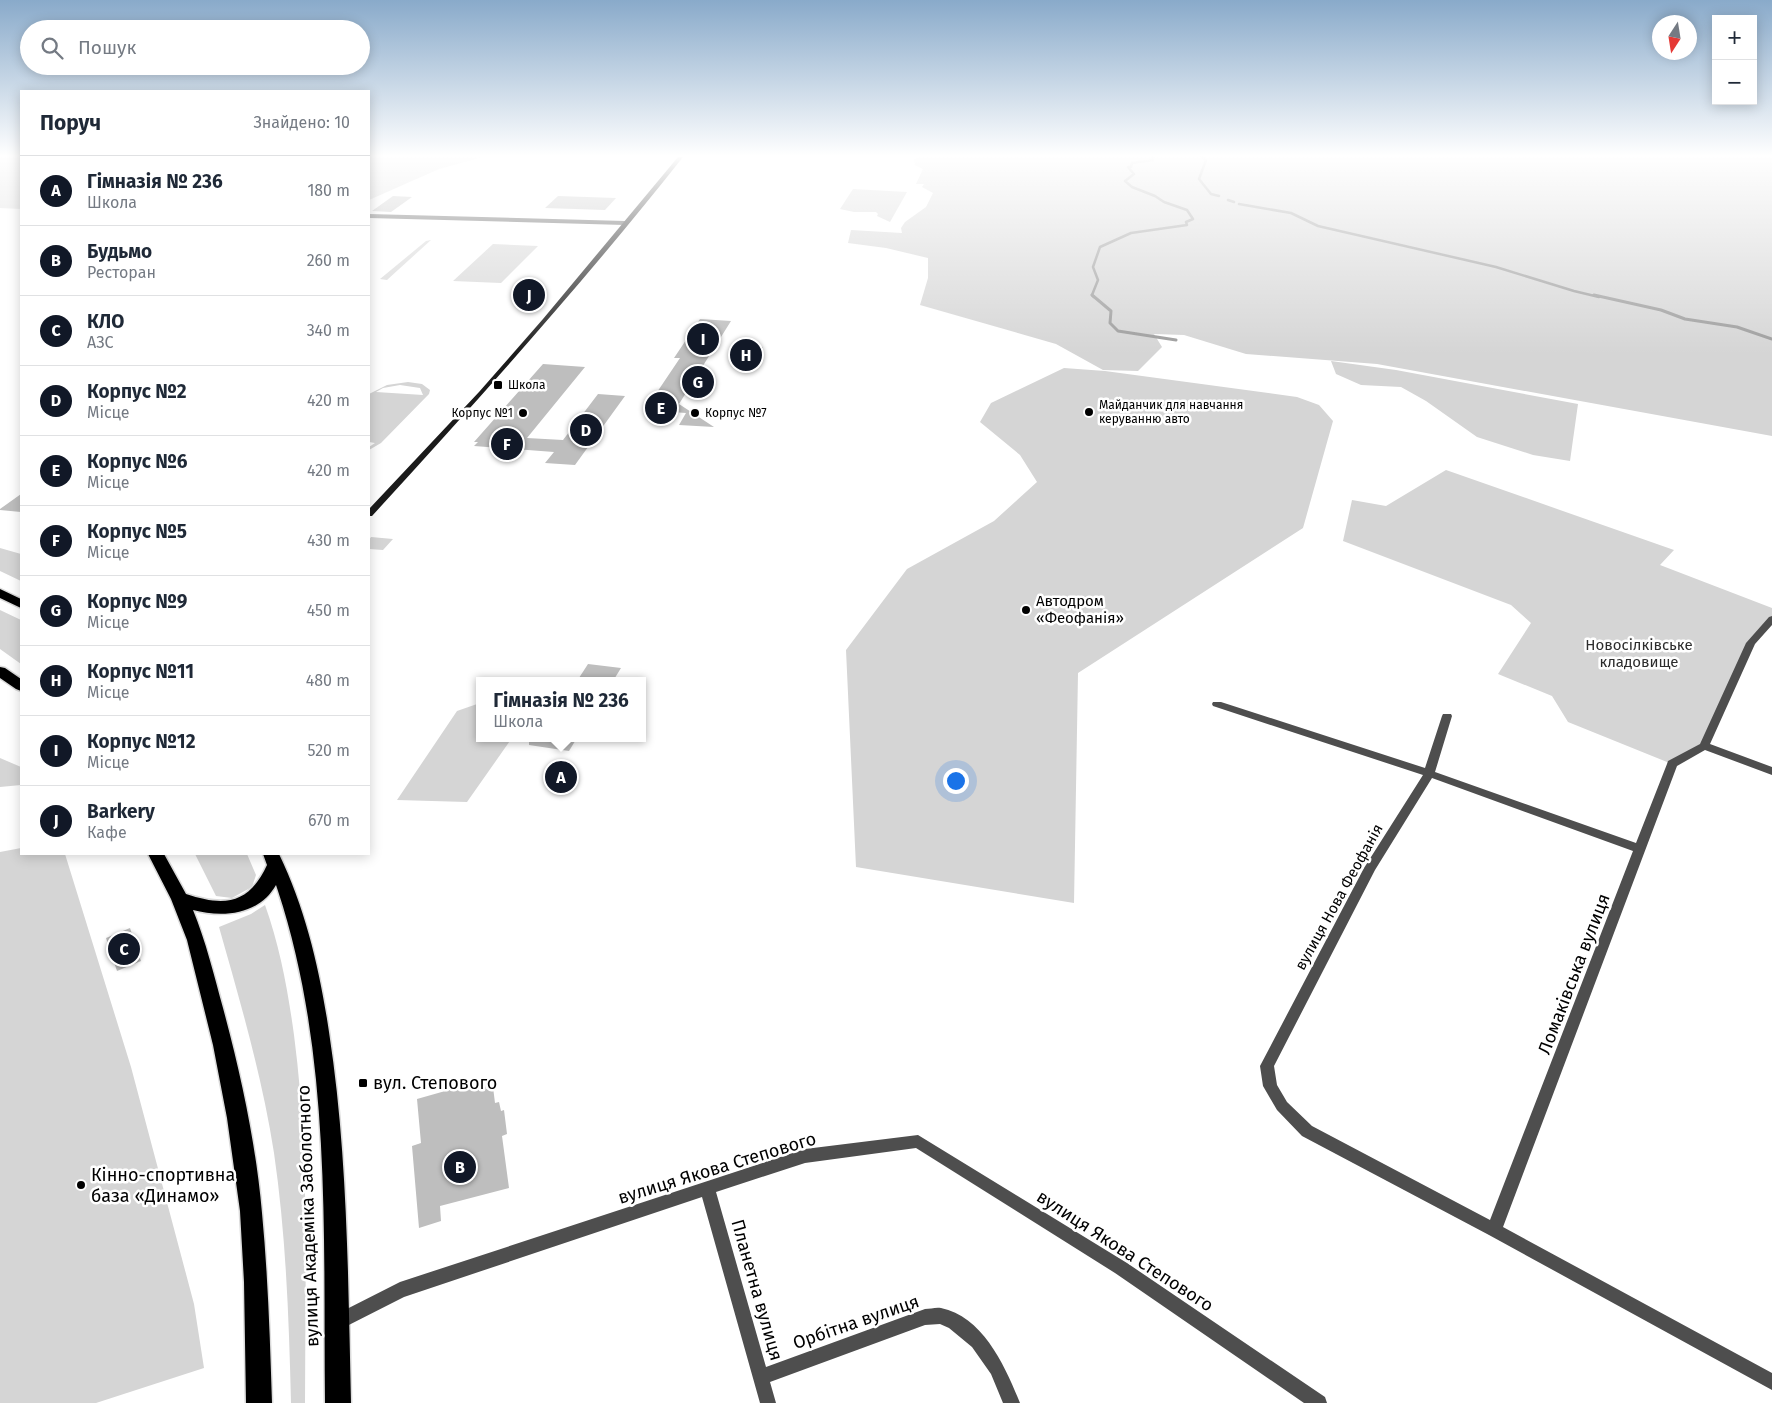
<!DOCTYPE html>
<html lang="uk">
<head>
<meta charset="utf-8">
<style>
  :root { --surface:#fff; --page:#f2f2f3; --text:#1f2937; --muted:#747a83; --line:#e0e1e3; --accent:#111827 }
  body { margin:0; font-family:"Fira Sans",sans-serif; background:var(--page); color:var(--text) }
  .controls { position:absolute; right:15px; top:15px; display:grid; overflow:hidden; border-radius:0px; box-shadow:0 2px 12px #0003 }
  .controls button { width:45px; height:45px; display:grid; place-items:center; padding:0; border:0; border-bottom:1px solid var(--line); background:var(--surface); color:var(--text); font:25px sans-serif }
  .compass { position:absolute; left:1652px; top:15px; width:45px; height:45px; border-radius:50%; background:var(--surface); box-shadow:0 2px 12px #0003; rotate:192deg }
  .you { position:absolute; left:955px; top:780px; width:18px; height:18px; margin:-12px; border:4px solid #fff; border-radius:50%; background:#1a73e8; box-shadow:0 0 0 8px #1a73e833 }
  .badge { display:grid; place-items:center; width:32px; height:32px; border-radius:50%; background:var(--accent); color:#fff; font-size:16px; font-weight:700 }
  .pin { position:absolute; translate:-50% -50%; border:2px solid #fff; box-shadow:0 1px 5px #0006 }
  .popup { position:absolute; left:476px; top:677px; width:170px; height:65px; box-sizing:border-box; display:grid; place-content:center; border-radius:0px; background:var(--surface); filter:drop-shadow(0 1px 4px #0005); font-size:16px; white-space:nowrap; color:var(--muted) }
  .popup b { font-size:19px; color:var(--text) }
  .popup::after { content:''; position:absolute; left:50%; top:100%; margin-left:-10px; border:10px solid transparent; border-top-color:var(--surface) }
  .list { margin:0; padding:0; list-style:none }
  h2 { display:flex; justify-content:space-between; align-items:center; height:65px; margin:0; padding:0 20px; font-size:21px }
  h2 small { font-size:16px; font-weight:400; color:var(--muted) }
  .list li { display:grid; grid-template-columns:32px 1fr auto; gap:15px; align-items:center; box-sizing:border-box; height:70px; padding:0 20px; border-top:1px solid var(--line) }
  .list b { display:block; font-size:19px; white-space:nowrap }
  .list p { margin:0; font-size:16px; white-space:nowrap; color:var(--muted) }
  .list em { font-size:16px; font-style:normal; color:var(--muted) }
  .icon { flex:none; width:28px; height:28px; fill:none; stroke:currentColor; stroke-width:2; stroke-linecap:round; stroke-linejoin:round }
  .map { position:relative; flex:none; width:1772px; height:1403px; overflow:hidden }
  .search { position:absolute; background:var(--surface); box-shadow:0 2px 12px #0003; left:20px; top:20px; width:350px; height:55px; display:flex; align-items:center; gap:12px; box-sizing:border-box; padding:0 18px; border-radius:28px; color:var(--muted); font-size:19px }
  .panel { position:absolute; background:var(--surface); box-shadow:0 2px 12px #0003; left:20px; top:90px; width:350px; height:765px; border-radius:0px }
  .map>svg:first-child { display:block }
</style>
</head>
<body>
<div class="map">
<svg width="1772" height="1403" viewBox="0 0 1772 1403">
  <rect width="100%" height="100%" fill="#fff"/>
  <path fill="#d5d5d5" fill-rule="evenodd" d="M0 157H21V209L0 208Z
    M369 157H483L439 169 369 200Z
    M919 157H1772V436L1377 364 1246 354 1184 335 1154 334 1162 347 1138 371 1103 370 1056 344 920 305 928 278V258L886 248 848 243 851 230 902 233 901 228 905 222 926 207 933 193 922 187 924 184H916L923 169 915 165 914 159Z
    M853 189 907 192 890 222 877 216 878 214 876 212H854L840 209Z
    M431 240 387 280 380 279 426 241Z
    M493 244 538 246 501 283 453 281Z
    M1331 361 1396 370 1578 404 1570 461 1533 455 1477 437 1426 401 1401 387 1361 385 1336 374Z
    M1064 368 1105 371 1297 397 1319 405 1333 421 1303 528 1078 673 1074 903 856 867 846 650 907 569 994 521 1037 482 1020 455 980 422 991 403Z
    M408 382 422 384 430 390 429 394 381 443 369 450V447L375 443 369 442V394L387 385ZM400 385 420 388 423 395 376 392 383 388Z
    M1446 470 1674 550 1660 565 1772 608V619L1751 643 1704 746 1672 764 1568 722 1552 696 1498 674 1531 623 1511 605 1343 541 1352 500 1386 506Z
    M371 537 393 539 383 550 369 549V540Z
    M0 548 21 554V581L0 571Z
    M0 610 21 620V664L0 649Z
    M480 703V738H512L467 802 397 800 457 711Z
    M0 758 21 767V785L0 787Z
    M21 848V854H65L131 1067 194 1304 204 1368 96 1403H0V852Z
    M195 854H247L256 875 252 887 232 898 216 896Z
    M265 905C280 947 288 991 294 1035 310 1157 305 1280 305 1403H291C289 1320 286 1235 274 1153 262 1076 240 1001 219 927L251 914Z"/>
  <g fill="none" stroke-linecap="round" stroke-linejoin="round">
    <path stroke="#9c9c9c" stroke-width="2.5" d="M1202 157 1206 160 1199 179 1211 194 1219 196
      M1228 200 1234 202
      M1239 204 1291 213 1318 226 1496 267 1574 291 1599 297
      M1094 297 1092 295 1098 280 1093 267 1100 247 1131 233 1187 225 1186 222 1193 219 1187 210 1164 202 1155 196 1132 187 1125 181 1134 174 1128 167H1131L1132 163 1153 160V157"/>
    <path stroke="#9c9c9c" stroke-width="3" d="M1092 295 1111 311 1110 323 1118 331 1176 340
      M1594 295 1661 310 1685 319 1737 327 1772 339"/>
  </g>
  <path fill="#bebebe" d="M393 196 412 197 391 212 372 211Z
    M558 196 616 198 605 210 545 208Z
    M700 319 731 321 679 404 714 427 679 425 686 413 645 410 680 358H674Z
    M740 345 763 347 752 364 729 362Z
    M543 364 585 367 527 438 563 440 598 394 625 396 575 465 545 463 554 452 474 446 478 442H474Z
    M21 494V512L0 510V509Z
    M588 664 621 668 613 681H577Z
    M529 738H577L569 751 529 745Z
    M130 928 141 961 117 971 106 938Z
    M484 1080 486 1089 493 1087 495 1103 499 1102 501 1111 504 1110 507 1134 502 1136 509 1188 440 1206 441 1221 419 1228 412 1146 421 1143 417 1099Z"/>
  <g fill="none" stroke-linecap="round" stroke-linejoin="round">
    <g stroke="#dbdbdb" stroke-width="3">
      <path id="highway" d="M0 589 21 599V608L0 598Z
        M0 667 5 668 21 679V691L16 689 0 678Z
        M148 854H164L186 894C225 907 249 904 267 865L263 854H279C306 910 320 971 329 1032 348 1155 348 1279 351 1403H325C323 1233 332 1055 278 891L276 885C259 915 223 918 193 910 206 942 214 975 223 1008 241 1075 256 1144 262 1213 268 1276 270 1340 272 1403H246L244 1282 240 1211 227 1118 213 1045 187 940 171 899Z"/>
    </g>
    <path fill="#4e4e4e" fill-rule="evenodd" d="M369 214 625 221 628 223 625 225 369 218Z
      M1772 616V625L1755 644 1710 744 1772 767V775L1705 750 1677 766 1503 1227 1772 1373V1390L1489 1235 1302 1136 1277 1110 1263 1086 1260 1066 1364 868 1423 775 1213 706 1212 704 1213 702H1221L1425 768 1442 716 1443 714H1451L1452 716 1435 772 1636 843 1667 764 1668 761 1700 744 1746 643 1769 617ZM1432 778 1633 851 1490 1220 1312 1126 1287 1102 1277 1085 1274 1066 1375 870Z
      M918 1135 1127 1263 1325 1397 1327 1403H1304L1115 1273 916 1148 805 1163 716 1192 766 1367 925 1309C930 1309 936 1307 941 1308 983 1316 1006 1368 1020 1403H1003L991 1374 972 1347 949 1328 940 1324 925 1325 770 1382 776 1403H760L702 1197 404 1297 337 1331 331 1329 329 1323 331 1317 400 1282 805 1149Z"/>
    <path fill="#1b1b1b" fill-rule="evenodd" d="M678 157H683C585 281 479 399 372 516H369V509L479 392 543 319Z"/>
    <use href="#highway" fill="#000" fill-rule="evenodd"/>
  </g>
  <linearGradient id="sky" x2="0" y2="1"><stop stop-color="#89aaca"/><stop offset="0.44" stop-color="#fff"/><stop offset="1" stop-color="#fff" stop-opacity="0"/></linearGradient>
  <rect width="1772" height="354" fill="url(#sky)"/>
  <g fill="#000" stroke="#fff" stroke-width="2">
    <rect x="493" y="380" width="10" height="10" rx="2.5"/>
    <circle cx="1089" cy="412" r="5"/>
    <circle cx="523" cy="413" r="5"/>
    <circle cx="695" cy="413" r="5"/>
    <circle cx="1026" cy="610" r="5"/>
    <rect x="358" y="1078" width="10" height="10" rx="2.5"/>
    <circle cx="81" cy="1185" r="5"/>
  </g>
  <g text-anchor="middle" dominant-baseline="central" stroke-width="5" stroke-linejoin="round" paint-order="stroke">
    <g font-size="12" fill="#000" stroke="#fff" text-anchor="start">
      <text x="508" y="385">Школа</text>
      <text x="1099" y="405">Майданчик для навчання<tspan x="1099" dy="14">керуванню авто</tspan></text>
      <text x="513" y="413" text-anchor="end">Корпус №1</text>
      <text x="705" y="413">Корпус №7</text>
    </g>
    <g font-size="15" fill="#000" stroke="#fff" text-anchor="start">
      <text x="1036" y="601">Автодром<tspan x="1036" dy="17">«Феофанія»</tspan></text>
    </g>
    <g font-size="15" fill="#2c2c2c" stroke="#fff">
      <text x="1639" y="645">Новосілківське<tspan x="1639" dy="17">кладовище</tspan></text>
    </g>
    <g font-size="15" fill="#000" stroke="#fff">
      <text transform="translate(1339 897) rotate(-61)">вулиця Нова Феофанія</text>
    </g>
    <g font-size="18" fill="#000" stroke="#fff">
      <text transform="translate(1574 974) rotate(-69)">Ломаківська вулиця</text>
      <text transform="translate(717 1168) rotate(-17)">вулиця Якова Степового</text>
      <text transform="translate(308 1216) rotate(-92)">вулиця Академіка Заболотного</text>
      <text transform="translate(1125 1251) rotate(33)">вулиця Якова Степового</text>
      <text transform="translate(757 1290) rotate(74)">Планетна вулиця</text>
      <text transform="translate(856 1322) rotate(-19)">Орбітна вулиця</text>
    </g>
    <g font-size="18" fill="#000" stroke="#fff" text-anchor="start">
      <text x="373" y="1083">вул. Степового</text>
      <text x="91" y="1175">Кінно-спортивна<tspan x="91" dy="21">база «Динамо»</tspan></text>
    </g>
  </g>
</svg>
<div class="controls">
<button>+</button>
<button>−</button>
</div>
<svg class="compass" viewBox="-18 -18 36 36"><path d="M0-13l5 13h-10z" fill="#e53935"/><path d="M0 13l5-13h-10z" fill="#747a83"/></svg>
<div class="you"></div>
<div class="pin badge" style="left:561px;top:777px">A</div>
<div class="popup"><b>Гімназія № 236</b>Школа</div>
<div class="pin badge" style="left:460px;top:1167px">B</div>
<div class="pin badge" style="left:124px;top:949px">C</div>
<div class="pin badge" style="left:586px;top:430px">D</div>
<div class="pin badge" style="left:661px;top:408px">E</div>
<div class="pin badge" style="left:507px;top:444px">F</div>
<div class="pin badge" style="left:698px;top:382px">G</div>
<div class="pin badge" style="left:746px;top:355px">H</div>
<div class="pin badge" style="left:703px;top:339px">I</div>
<div class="pin badge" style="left:529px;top:295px">J</div>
<div class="search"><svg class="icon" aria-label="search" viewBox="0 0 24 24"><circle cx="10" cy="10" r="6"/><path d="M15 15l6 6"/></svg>Пошук</div>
<section class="panel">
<h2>Поруч<small>Знайдено: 10</small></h2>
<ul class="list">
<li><span class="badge">A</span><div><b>Гімназія № 236</b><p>Школа</p></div><em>180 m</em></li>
<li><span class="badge">B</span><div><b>Будьмо</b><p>Ресторан</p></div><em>260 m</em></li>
<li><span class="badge">C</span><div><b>КЛО</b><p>АЗС</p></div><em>340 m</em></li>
<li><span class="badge">D</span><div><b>Корпус №2</b><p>Місце</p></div><em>420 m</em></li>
<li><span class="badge">E</span><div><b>Корпус №6</b><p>Місце</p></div><em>420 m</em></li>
<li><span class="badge">F</span><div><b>Корпус №5</b><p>Місце</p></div><em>430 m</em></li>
<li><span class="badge">G</span><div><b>Корпус №9</b><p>Місце</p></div><em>450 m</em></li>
<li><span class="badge">H</span><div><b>Корпус №11</b><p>Місце</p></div><em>480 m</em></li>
<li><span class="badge">I</span><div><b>Корпус №12</b><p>Місце</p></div><em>520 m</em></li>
<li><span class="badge">J</span><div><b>Barkery</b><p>Кафе</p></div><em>670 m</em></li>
</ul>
</section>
</div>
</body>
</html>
